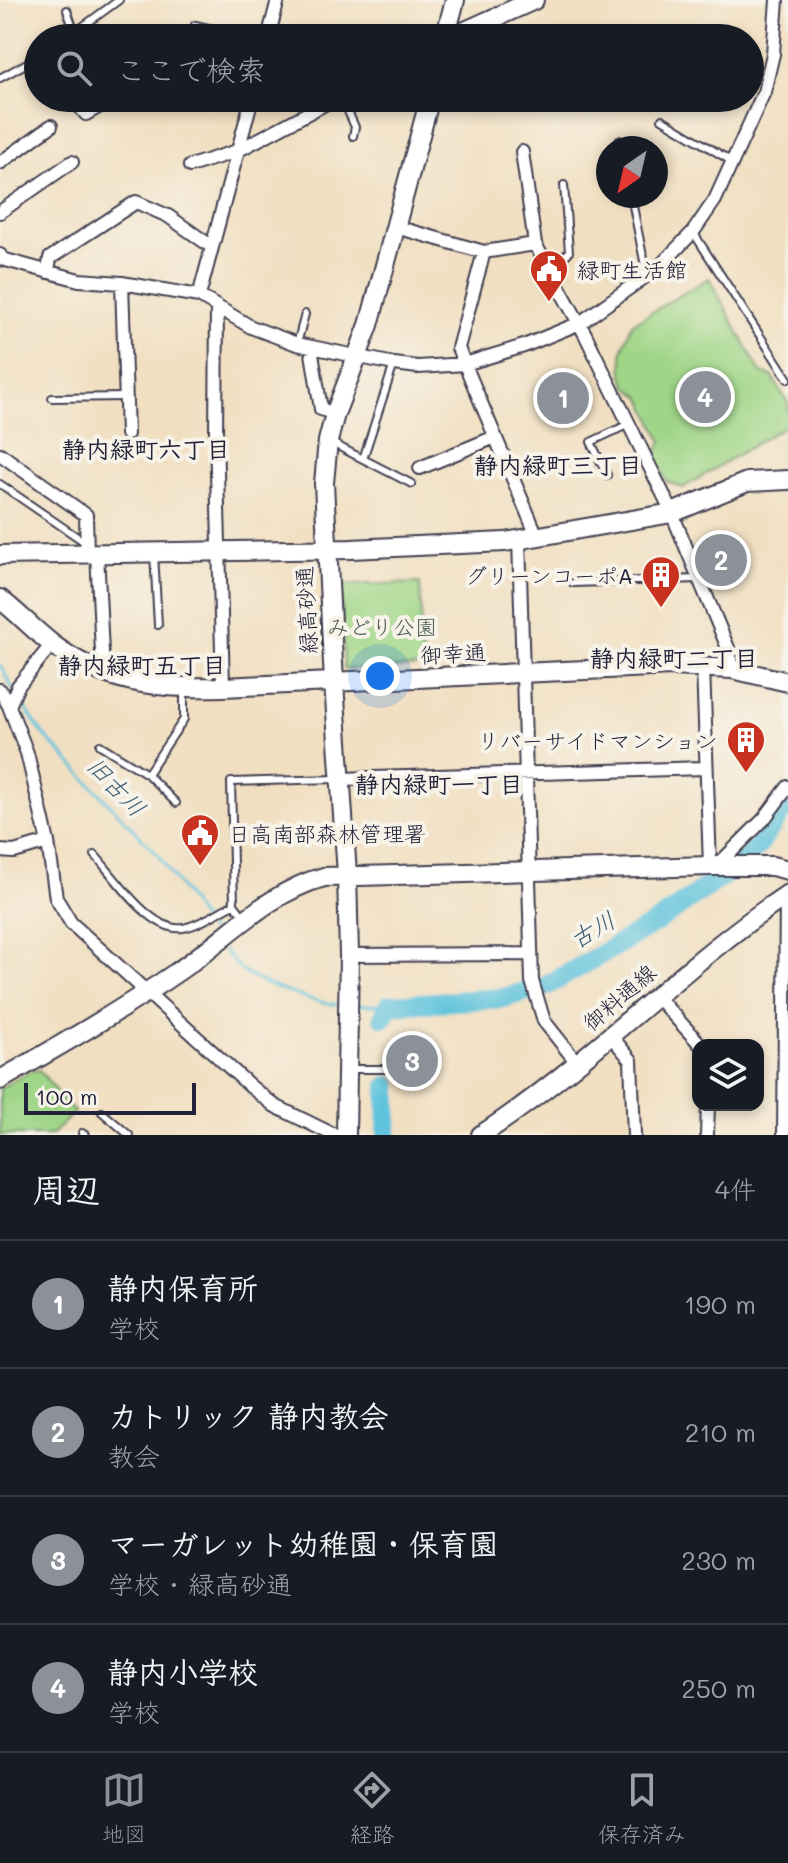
<!DOCTYPE html>
<html lang="ja">
<head>
<meta charset="utf-8">
<style>
  :root { --surface:#171b24; --page:#242831; --text:#f1f3f6; --muted:#9ea1a6; --line:#363941; --accent:#8c9099 }
  body { margin:0; font-family:Mali,"Klee One",sans-serif; background:var(--page); color:var(--text) }
  .controls { position:absolute; right:24px; bottom:24px; display:grid; overflow:hidden; border-radius:16px; box-shadow:0 4px 12px #0003 }
  .controls button { width:72px; height:72px; display:grid; place-items:center; padding:0; border:0; border-bottom:2px solid var(--line); background:var(--surface); color:var(--text); font:40px sans-serif }
  .compass { position:absolute; left:596px; top:136px; width:72px; height:72px; border-radius:50%; background:var(--surface); box-shadow:0 4px 12px #0003; rotate:214deg }
  .scale { position:absolute; left:24px; bottom:20px; width:172px; box-sizing:border-box; padding-left:8px; border:4px solid #22223b; border-top:0; font-size:22px; line-height:28px; white-space:nowrap; color:#22223b; -webkit-text-stroke:6px #f7f3e8; paint-order:stroke }
  .you { position:absolute; left:380px; top:676px; width:28px; height:28px; margin:-20px; border:6px solid #fff; border-radius:50%; background:#1a73e8; box-shadow:0 0 0 12px #1a73e833 }
  .badge { display:grid; place-items:center; width:52px; height:52px; border-radius:50%; background:var(--accent); color:#fff; font-size:26px; font-weight:700 }
  .pin { position:absolute; translate:-50% -50%; border:4px solid #fff; box-shadow:0 2px 8px #0006 }
  .list { margin:0; padding:0; list-style:none }
  h2 { display:flex; justify-content:space-between; align-items:center; height:104px; margin:0; padding:0 32px; font-size:34px }
  h2 small { font-size:26px; font-weight:400; color:var(--muted) }
  .list li { display:grid; grid-template-columns:52px 1fr auto; gap:24px; align-items:center; box-sizing:border-box; height:128px; padding:0 32px; border-top:2px solid var(--line) }
  .list b { display:block; font-size:30px; white-space:nowrap }
  .list p { margin:0; font-size:26px; white-space:nowrap; color:var(--muted) }
  .list em { font-size:26px; font-style:normal; color:var(--muted) }
  .icon { flex:none; width:44px; height:44px; fill:none; stroke:currentColor; stroke-width:2; stroke-linecap:round; stroke-linejoin:round }
  .map { position:relative; flex:none; width:788px; height:1135px; overflow:hidden }
  .search { position:absolute; background:var(--surface); box-shadow:0 4px 12px #0003; left:24px; right:24px; top:24px; height:88px; display:flex; align-items:center; gap:20px; box-sizing:border-box; padding:0 28px; border-radius:44px; color:var(--muted); font-size:30px }
  .sheet { height:616px; background:var(--surface) }
  nav { display:flex; justify-content:space-around; align-items:center; box-sizing:border-box; height:112px; border-top:2px solid var(--line); background:var(--surface); font-size:22px; color:var(--muted) }
  nav a { display:grid; justify-items:center; gap:4px }
  nav .on { color:var(--accent) }
  .map>svg:first-child { display:block }
</style>
</head>
<body>
<div class="map">
<svg width="788" height="1135" viewBox="0 0 788 1135">
  <rect width="100%" height="100%" fill="#f7f3e8"/>
  <filter id="ink" filterUnits="userSpaceOnUse"><feTurbulence type="fractalNoise" baseFrequency=".0125" numOctaves="2"/><feDisplacementMap in="SourceGraphic" scale="16" xChannelSelector="R" yChannelSelector="G"/><feConvolveMatrix kernelMatrix="1 2 1 2 8 2 1 2 1" color-interpolation-filters="sRGB"/></filter>
  <filter id="wash" filterUnits="userSpaceOnUse"><feTurbulence type="fractalNoise" baseFrequency=".006" numOctaves="4" result="noise"/><feDisplacementMap in="SourceGraphic" scale="32" xChannelSelector="R" yChannelSelector="G"/><feGaussianBlur stdDeviation="1.8" result="paint"/><feColorMatrix in="noise" values="0 0 0 0 0 0 0 0 0 0 0 0 0 0 0 0 0 1.4 0 .05"/><feComposite in="paint" operator="in"/></filter>
  <g filter="url(#wash)">
    <rect width="100%" height="100%" fill="#f1dfc1"/>
    <path fill="#9ed586" stroke="#607c60" stroke-width="2" d="M709 278 761 373 772 376 788 403V424L683 488 667 482 655 457 662 441 642 398 626 385 623 375 622 351 632 324Z
      M420 583 423 667 344 669 341 585Z
      M39 1070 74 1112 52 1135H0V1088L30 1071Z"/>
    <g fill="none" stroke-linecap="round" stroke-linejoin="round">
      <path stroke="#5fc3dd" stroke-width="3" d="M0 665 13 689
        M17 696 43 734 158 855 210 931
        M224 951C229 957 235 964 241 970 258 984 318 1004 341 1005
        M356 1005H389"/>
      <path stroke="#5fc3dd" stroke-width="20" d="M383 1017 389 1005 503 998 548 985 657 922 743 862 757 847 788 803
        M387 1135 388 1086"/>
    </g>
  </g>
  <g filter="url(#ink)">
    <g fill="none" stroke-linecap="round" stroke-linejoin="round">
      <g stroke="#413e4f" stroke-width="10">
        <path id="lane" d="M67 10 75 33
          M195 25 253 38
          M67 38 119 0
          M0 78 38 57
          M342 98 355 127 353 136
          M662 119 731 161
          M619 140 620 148
          M631 196 647 276
          M693 232 788 379
          M551 269 569 252 564 185
          M297 344 305 314
          M52 398 126 397
          M330 442 363 459 394 364
          M363 459 412 484
          M607 475 591 442 629 424
          M0 484 86 543
          M154 553 158 625
          M573 583 699 579
          M100 745 147 774 176 803
          M147 774 184 719V689
          M95 855C114 876 151 933 183 928 200 925 218 912 234 904
          M244 917 234 904 231 782 337 779
          M351 1069H396L412 1049
          M102 1112 129 1135
          M82 1133 85 1135"/>
      </g>
      <g stroke="#413e4f" stroke-width="16">
        <path id="street" d="M268 38 278 0
          M73 99 86 114 114 98
          M522 152 535 244 585 334 668 504 728 648 732 669
          M0 163 51 126
          M190 166 237 151 336 98
          M0 212 72 162
          M396 227 484 252 535 244
          M484 252 458 348 537 536
          M0 255 2 259 79 280 122 283 199 296 251 327 297 344 394 364 418 367 465 364 524 346 580 323 660 266 693 232 715 200 764 92 773 54 777 0
          M48 272 50 258 136 202 168 216 212 247
          M122 283 127 434
          M199 296 252 98
          M217 307 216 435 223 687
          M311 347 321 409 335 414
          M0 454 86 515 87 554
          M420 468 495 437
          M519 539 532 981 544 1021 578 1064
          M97 553 103 672
          M52 644 18 686 9 706 27 753 48 842 56 898 71 923 250 1086 275 1106 334 1135
          M703 666 710 866
          M0 690 9 706
          M341 779 705 768
          M0 851 14 852 48 842
          M717 866 764 819 788 787
          M349 955 530 954
          M656 996 701 1045
          M611 1036 631 1060 634 1135
          M707 1135 708 1105
          M784 1135 786 895"/>
      </g>
      <g stroke="#413e4f" stroke-width="22">
        <path id="secondary" d="M445 38 455 0
          M450 38 534 0
          M0 555 351 549 505 542 672 513 747 482 788 480
          M0 599C18 613 34 630 52 644 105 684 159 689 223 687L672 666 732 669 788 682
          M0 1080C61 1045 122 1010 180 970 227 938 268 892 324 877L710 866H772L788 870
          M346 1135 349 955 347 874 334 683 324 483 328 441 335 414 369 325 430 98
          M481 1135C590 1064 679 967 788 894"/>
      </g>
      <use href="#lane" stroke="#fff" stroke-width="6"/>
      <use href="#street" stroke="#fff" stroke-width="12"/>
      <use href="#secondary" stroke="#fff" stroke-width="18"/>
    </g>
  </g>
  <defs>
    <g id="civic-pin" transform="scale(2)"><path d="M0 17L-7.5 6A9.5 9.5 0 1 1 7.5 6Z" fill="#c8321e" stroke="#f7f3e8"/><path d="M-.6-6.5H3V-4.5H.6V-3L4-1V1h2V6H-6V1h2V-1L-.6-3ZM-1.2 2.5V6h2.4V2.5Z" fill="#fff"/></g>
    <g id="building-pin" transform="scale(2)"><path d="M0 17L-7.5 6A9.5 9.5 0 1 1 7.5 6Z" fill="#c8321e" stroke="#f7f3e8"/><path d="M-4-6H4V6H1V3H-1V6H-4ZM-2.5-4.3h1.7v1.8h-1.7ZM.8-4.3h1.7v1.8H.8ZM-2.5-1h1.7V.8h-1.7ZM.8-1h1.7V.8H.8Z" fill="#fff"/></g>
  </defs>
  <g fill-rule="evenodd">
    <use href="#civic-pin" x="549" y="269"/>
    <use href="#building-pin" x="661" y="575"/>
    <use href="#building-pin" x="746" y="740"/>
    <use href="#civic-pin" x="200" y="833"/>
  </g>
  <g text-anchor="middle" dominant-baseline="central" stroke-width="8" stroke-linejoin="round" paint-order="stroke">
    <g font-size="22" fill="#22223b" stroke="#f7f3e8" text-anchor="start">
      <text x="577" y="269">緑町生活館</text>
      <text x="633" y="575" text-anchor="end">グリーンコーポA</text>
      <text x="718" y="740" text-anchor="end">リバーサイドマンション</text>
      <text x="228" y="833">日高南部森林管理署</text>
    </g>
    <g font-size="22" fill="#22223b" stroke="#f7f3e8">
      <text transform="translate(306 610) rotate(-93)">緑高砂通</text>
      <text transform="translate(453 653) rotate(-3)">御幸通</text>
      <text transform="translate(619 997) rotate(-41)">御料通線</text>
    </g>
    <g font-size="22" fill="#475852" stroke="#f7f3e8">
      <text x="382" y="626">みどり公園</text>
    </g>
    <g font-size="24" font-weight="bold" fill="#22223b" stroke="#f7f3e8">
      <text x="146" y="448">静内緑町六丁目</text>
      <text x="558" y="464">静内緑町三丁目</text>
      <text x="674" y="657">静内緑町二丁目</text>
      <text x="142" y="664">静内緑町五丁目</text>
      <text x="439" y="783">静内緑町一丁目</text>
    </g>
    <g font-size="24" font-style="italic" fill="#375a74" stroke="#f7f3e8">
      <text transform="translate(117 786) rotate(46)">旧古川</text>
      <text transform="translate(592 929) rotate(-30)">古川</text>
    </g>
  </g>
</svg>
<div class="controls">
<button><svg class="icon" aria-label="layers" viewBox="0 0 24 24"><path d="M12 4l9 5-9 5-9-5zM3 14l9 5 9-5"/></svg></button>
</div>
<svg class="compass" viewBox="-18 -18 36 36"><path d="M0-13l5 13h-10z" fill="#e53935"/><path d="M0 13l5-13h-10z" fill="#9ea1a6"/></svg>
<div class="scale">100 m</div>
<div class="you"></div>
<div class="pin badge" style="left:563px;top:398px">1</div>
<div class="pin badge" style="left:721px;top:560px">2</div>
<div class="pin badge" style="left:412px;top:1061px">3</div>
<div class="pin badge" style="left:705px;top:397px">4</div>
<div class="search"><svg class="icon" aria-label="search" viewBox="0 0 24 24"><circle cx="10" cy="10" r="6"/><path d="M15 15l6 6"/></svg>ここで検索</div>
</div>
<section class="sheet">
<h2>周辺<small>4件</small></h2>
<ul class="list">
<li><span class="badge">1</span><div><b>静内保育所</b><p>学校</p></div><em>190 m</em></li>
<li><span class="badge">2</span><div><b>カトリック 静内教会</b><p>教会</p></div><em>210 m</em></li>
<li><span class="badge">3</span><div><b>マーガレット幼稚園・保育園</b><p>学校 · 緑高砂通</p></div><em>230 m</em></li>
<li><span class="badge">4</span><div><b>静内小学校</b><p>学校</p></div><em>250 m</em></li>
</ul>
</section>
<nav>
<a class="on"><svg class="icon" aria-label="map" viewBox="0 0 24 24"><path d="M3 6l6-2 6 2 6-2v14l-6 2-6-2-6 2zM9 4v14M15 6v14"/></svg>地図</a>
<a><svg class="icon" aria-label="directions" viewBox="0 0 24 24"><path d="M12 3l9 9-9 9-9-9zM9 14v-3h6M13 9l2 2-2 2"/></svg>経路</a>
<a><svg class="icon" aria-label="saved" viewBox="0 0 24 24"><path d="M7 4h10v16l-5-4-5 4z"/></svg>保存済み</a>
</nav>
</body>
</html>
